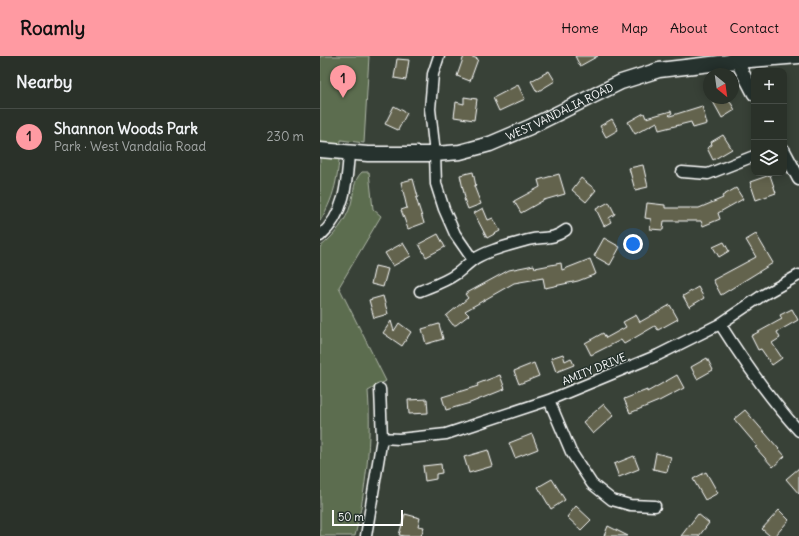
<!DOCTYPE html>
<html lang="en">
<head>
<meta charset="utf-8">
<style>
  :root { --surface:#2a3129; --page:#363d35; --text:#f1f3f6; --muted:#a5a9a8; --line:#464c46; --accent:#ff9aa2 }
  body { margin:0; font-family:Delius,sans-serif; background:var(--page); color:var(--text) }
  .controls { position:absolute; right:12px; top:12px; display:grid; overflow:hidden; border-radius:8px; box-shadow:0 2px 10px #0003 }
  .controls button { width:36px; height:36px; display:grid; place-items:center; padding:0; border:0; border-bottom:1px solid var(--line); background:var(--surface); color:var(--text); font:20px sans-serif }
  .compass { position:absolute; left:383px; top:12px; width:36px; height:36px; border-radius:50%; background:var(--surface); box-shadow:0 2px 10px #0003; rotate:151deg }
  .scale { position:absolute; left:12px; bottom:10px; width:71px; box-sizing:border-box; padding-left:4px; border:2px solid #fff; border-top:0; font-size:11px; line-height:14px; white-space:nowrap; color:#fff; -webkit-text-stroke:3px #26332d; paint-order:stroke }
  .you { position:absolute; left:313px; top:188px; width:14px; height:14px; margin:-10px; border:3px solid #fff; border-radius:50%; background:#1a73e8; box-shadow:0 0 0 6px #1a73e833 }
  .badge { display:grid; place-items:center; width:26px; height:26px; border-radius:50%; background:var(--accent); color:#111; font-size:13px; font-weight:700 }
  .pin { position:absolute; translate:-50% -33px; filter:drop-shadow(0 1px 2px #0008) }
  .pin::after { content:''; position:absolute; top:21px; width:14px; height:12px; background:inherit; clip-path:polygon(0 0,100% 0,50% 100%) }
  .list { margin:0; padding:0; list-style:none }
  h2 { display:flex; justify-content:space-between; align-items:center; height:52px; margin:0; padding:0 16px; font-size:17px }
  h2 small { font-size:13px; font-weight:400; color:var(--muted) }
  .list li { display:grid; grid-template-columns:26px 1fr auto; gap:12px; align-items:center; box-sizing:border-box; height:56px; padding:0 16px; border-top:1px solid var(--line) }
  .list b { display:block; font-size:15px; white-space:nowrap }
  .list p { margin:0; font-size:13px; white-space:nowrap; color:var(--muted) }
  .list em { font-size:13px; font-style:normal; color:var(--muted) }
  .icon { flex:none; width:22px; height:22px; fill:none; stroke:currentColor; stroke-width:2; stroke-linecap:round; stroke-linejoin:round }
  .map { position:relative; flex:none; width:479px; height:480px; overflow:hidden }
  header { display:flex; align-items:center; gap:24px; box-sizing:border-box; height:56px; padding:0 20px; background:var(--accent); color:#111 }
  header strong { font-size:19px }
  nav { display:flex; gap:22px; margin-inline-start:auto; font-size:14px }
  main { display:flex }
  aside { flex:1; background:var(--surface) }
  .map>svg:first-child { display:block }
</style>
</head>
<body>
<header>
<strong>Roamly</strong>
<nav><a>Home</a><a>Map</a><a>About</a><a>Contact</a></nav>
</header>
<main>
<aside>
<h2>Nearby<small></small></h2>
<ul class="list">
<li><span class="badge">1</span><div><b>Shannon Woods Park</b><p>Park · West Vandalia Road</p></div><em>230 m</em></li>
</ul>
</aside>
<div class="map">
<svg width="479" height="480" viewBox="0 0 479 480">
  <rect width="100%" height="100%" fill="#384137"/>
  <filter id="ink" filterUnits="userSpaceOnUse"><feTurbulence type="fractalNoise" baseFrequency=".025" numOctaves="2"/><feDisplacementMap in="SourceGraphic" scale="8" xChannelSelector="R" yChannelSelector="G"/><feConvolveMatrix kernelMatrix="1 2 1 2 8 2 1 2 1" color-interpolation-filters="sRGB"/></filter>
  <g filter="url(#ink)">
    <path fill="#5c6d4f" stroke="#aeb6a7" d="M0 0H49L44 87 21 84C18 116 17 137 0 165Z
      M42 116H49L53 153 61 160 19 231 66 325 48 335C52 383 46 433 35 480H0V191C14 180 26 165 31 148 34 137 33 124 42 116Z"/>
    <path fill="#63634e" stroke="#fff" d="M144 0H150L158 3 150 25 137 20Z
      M255 0H278L260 10Z
      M77 3 89 4 86 24 74 22Z
      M229 15 235 25 217 36 211 25Z
      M198 29 205 43 179 55 173 42Z
      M144 41 157 43 154 64 134 61 136 46 144 48Z
      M391 42H408L415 54 402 62Z
      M74 50 87 57 78 74 65 68Z
      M382 50 387 68 373 72 371 66 339 74 337 66 315 78 308 66 324 57 326 62 351 55 352 57 349 59 350 60Z
      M292 63 298 74 286 81 280 70Z
      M403 79 412 93 393 104 387 92 392 89 391 86Z
      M323 109 328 131 315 134 309 112Z
      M153 116 156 130H154L161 148 148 153 144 143 145 142 140 119Z
      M239 118 245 138 224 144 201 157 194 145 220 131 218 124Z
      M450 119 456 137 436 144 430 126Z
      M261 122 276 134 266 146 252 134Z
      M93 123 98 141 96 142 104 167 88 173 81 154 87 152 81 126Z
      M416 132 423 143 398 157 400 163 383 170 381 165H344L343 174 330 173 331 163 325 162 327 147 345 149V152H379L403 142 402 140Z
      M289 146 295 158 289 162 291 166 284 170 276 153Z
      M163 152 168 164 173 162 180 175 167 182 154 157Z
      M118 178 125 191 106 201 99 188Z
      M436 178 453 207 401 239 393 224 436 201 426 184Z
      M284 182 300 191 290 209 274 200Z
      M404 186 409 195 399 201 393 191Z
      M83 187 91 200 73 210 65 197Z
      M270 203 276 218 258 225 225 232 223 222 194 227 145 255 149 259 136 269H133L126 260 148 242 145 238 189 214 214 209 215 212 241 207 242 214Z
      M55 210 68 213 63 231 51 228Z
      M378 231 384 242 369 251 363 240Z
      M63 240 68 258 54 262 49 244Z
      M350 249 358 263 338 274 335 270 304 288 301 284 271 299 265 287 283 277 286 282 306 271 303 266 316 259 320 266Z
      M472 253 478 264 457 276 460 282 452 287 462 302 452 309 441 293 438 294 431 280 462 263 460 259Z
      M71 265 74 275 79 267 91 276 82 290 63 277Z
      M119 268 123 283 106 288 102 273Z
      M243 298 245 305 251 302 254 309 236 316 231 302Z
      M387 302 393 314 377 323 371 311Z
      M214 307 219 320 199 328 194 315Z
      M180 319 185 333 150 347 126 354 122 341 158 330 157 328Z
      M357 319 364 332 339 345 310 357 304 343 327 334V336Z
      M107 343 108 357 89 358 88 344Z
      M284 348 294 359 273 378 263 366Z
      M425 354 465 400 453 411 435 391 437 390 414 363Z
      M212 378 218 393 195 402 189 387Z
      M168 394 173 410 149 417 144 401Z
      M336 397 351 401 347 416 333 413Z
      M314 400 319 413 299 421 294 408Z
      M121 408 122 417 116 418V423L105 425 103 410Z
      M479 412V438L466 423Z
      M386 416 398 437 385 444 373 423Z
      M232 423 245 444 231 453 218 431Z
      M256 450 271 464 261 474 247 461Z
      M459 454 469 464 455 480H450L442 473Z
      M85 458 100 462 98 470 104 471 101 480H84L79 479Z
      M378 458 389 467 379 480H361Z
      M288 470 308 480H284Z"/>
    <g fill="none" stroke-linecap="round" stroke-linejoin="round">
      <g stroke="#fff" stroke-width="13">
        <path id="minor" d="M119 0 113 18 110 53 115 98 116 128 124 153 135 178 153 204
          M362 116 388 118 434 100
          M0 180C25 158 27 127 29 97
          M100 235C112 230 125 226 136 218 142 214 147 208 153 204 167 194 191 189 208 184 224 180 231 185 246 174
          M400 268C424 306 449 342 479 375
          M229 344 251 396 272 428 292 444 310 449 335 450
          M62 382 79 383 126 378 229 344 338 299 400 268 443 239 479 219
          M46 480 62 382 60 333"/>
      </g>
      <g stroke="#fff" stroke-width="15">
        <path id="tertiary" d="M414 0 434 38
          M464 95 479 123"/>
      </g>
      <g stroke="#fff" stroke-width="17">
        <g id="secondary">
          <path id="s1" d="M0 94 48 98H115L140 96 170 88 210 71 301 26 339 14 417 5 479 0"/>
        </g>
      </g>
      <use href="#minor" stroke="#26332d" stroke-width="10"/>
      <use href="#tertiary" stroke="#26332d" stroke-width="12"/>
      <use href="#secondary" stroke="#26332d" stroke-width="14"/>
    </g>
  </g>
  <g text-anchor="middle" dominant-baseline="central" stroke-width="3" stroke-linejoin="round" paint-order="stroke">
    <g font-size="11" fill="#fff" stroke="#26332d">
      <text stroke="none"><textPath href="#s1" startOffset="248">WEST VANDALIA ROAD</textPath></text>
      <text transform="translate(274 313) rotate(-22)">AMITY DRIVE</text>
    </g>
  </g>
</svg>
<div class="controls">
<button>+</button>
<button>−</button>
<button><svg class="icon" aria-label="layers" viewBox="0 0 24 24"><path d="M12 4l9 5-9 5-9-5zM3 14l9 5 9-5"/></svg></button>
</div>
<svg class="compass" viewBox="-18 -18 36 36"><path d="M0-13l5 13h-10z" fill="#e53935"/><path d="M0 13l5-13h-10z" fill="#a5a9a8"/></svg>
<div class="scale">50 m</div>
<div class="you"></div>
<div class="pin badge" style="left:23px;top:42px">1</div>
</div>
</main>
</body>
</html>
